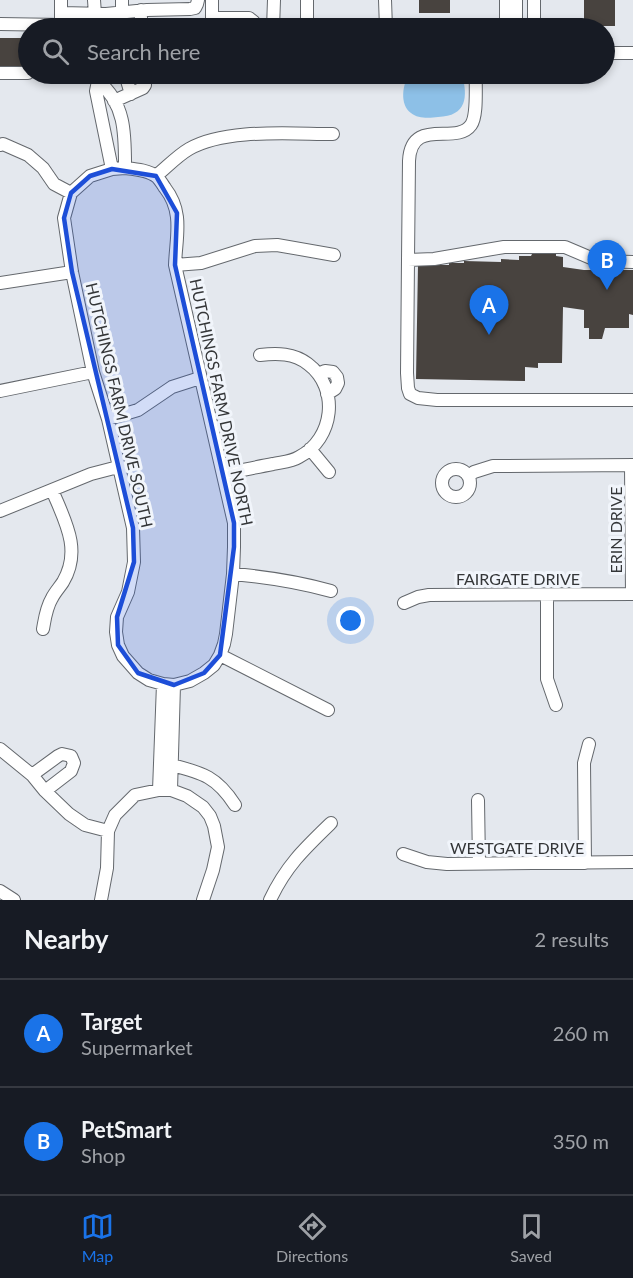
<!DOCTYPE html>
<html lang="en">
<head>
<meta charset="utf-8">
<style>
  :root { --surface:#171b24; --page:#242831; --text:#f1f3f6; --muted:#9ea1a6; --line:#363941; --accent:#1a73e8 }
  body { margin:0; font-family:Lato,sans-serif; background:var(--page); color:var(--text) }
  .you { position:absolute; left:351px; top:621px; width:21px; height:21px; margin:-15px; border:4px solid #fff; border-radius:50%; background:#1a73e8; box-shadow:0 0 0 9px #1a73e833 }
  .badge { display:grid; place-items:center; width:39px; height:39px; border-radius:50%; background:var(--accent); color:#fff; font-size:20px; font-weight:700 }
  .pin { position:absolute; translate:-50% -50px; filter:drop-shadow(0 2px 3px #0008) }
  .pin::after { content:''; position:absolute; top:32px; width:21px; height:18px; background:inherit; clip-path:polygon(0 0,100% 0,50% 100%) }
  .list { margin:0; padding:0; list-style:none }
  h2 { display:flex; justify-content:space-between; align-items:center; height:78px; margin:0; padding:0 24px; font-size:26px }
  h2 small { font-size:20px; font-weight:400; color:var(--muted) }
  .list li { display:grid; grid-template-columns:39px 1fr auto; gap:18px; align-items:center; box-sizing:border-box; height:108px; padding:0 24px; border-top:2px solid var(--line) }
  .list b { display:block; font-size:22px; white-space:nowrap }
  .list p { margin:0; font-size:20px; white-space:nowrap; color:var(--muted) }
  .list em { font-size:20px; font-style:normal; color:var(--muted) }
  .icon { flex:none; width:33px; height:33px; fill:none; stroke:currentColor; stroke-width:2; stroke-linecap:round; stroke-linejoin:round }
  .map { position:relative; flex:none; width:633px; height:900px; overflow:hidden }
  .search { position:absolute; background:var(--surface); box-shadow:0 3px 9px #0003; left:18px; right:18px; top:18px; height:66px; display:flex; align-items:center; gap:15px; box-sizing:border-box; padding:0 21px; border-radius:33px; color:var(--muted); font-size:22px }
  .sheet { height:294px; background:var(--surface) }
  nav { display:flex; justify-content:space-around; align-items:center; box-sizing:border-box; height:84px; border-top:2px solid var(--line); background:var(--surface); font-size:16px; color:var(--muted) }
  nav a { display:grid; justify-items:center; gap:3px }
  nav .on { color:var(--accent) }
  .map>svg:first-child { display:block }
</style>
</head>
<body>
<div class="map">
<svg width="633" height="900" viewBox="0 0 633 900">
  <rect width="100%" height="100%" fill="#e4e8ee"/>
  <path fill="#8dc0e7" d="M409 74H462C468 97 467 116 438 117 430 118 418 119 411 113 399 104 403 84 409 74Z"/>
  <path fill="#48433f" d="M419 0H450V13H419Z
    M584 0H615V26H584Z
    M0 38H28V67H0Z
    M532 254H556V256L563 257V267L584 270H633V315L629 314V328H605L602 339H589V328H584V310L563 307 562 363H538V368L525 367V381L416 379 418 265H449V263H464V261L501 262V259L519 260V256H531Z"/>
  <g fill="none" stroke-linecap="round" stroke-linejoin="round">
    <g stroke="#64686d" stroke-width="14">
      <path id="minor" d="M61 0V13
        M94 0 96 28
        M307 0V28
        M385 0 386 28
        M534 0V21L537 28
        M212 18H249L254 22 255 28
        M0 24 61 25V13L106 14 147 10 190 9 195 8 197 4 198 0
        M122 28V0
        M141 28V10
        M212 28V0
        M273 28 274 0
        M506 28V0
        M516 28V0
        M604 53H633
        M0 73H28
        M45 74H57
        M97 74 98 81 96 91 112 169
        M125 74 131 94
        M476 74C475 86 478 115 471 125 456 146 411 116 409 161L408 260 434 259 504 247H565L598 261 633 262
        M98 81C126 104 125 135 125 168
        M114 101 143 88 145 85 144 74
        M0 145 3 144 28 155 43 168 54 184 71 193
        M125 168C135 169 149 170 157 177 160 180 163 185 165 188 184 212 176 237 175 265L234 523V547L233 574 226 634 224 644 220 655 214 665 204 673 190 681 174 685 163 684 149 680 138 673 123 656 118 645 116 632 117 617 128 592 134 562 133 528 108 419 93 372 72 272 64 218 71 193 90 176 112 169Z
        M156 176C167 167 177 156 189 149 225 128 291 134 333 134
        M408 260 407 373 408 388 410 394 418 398 437 400H633
        M175 265 201 263 255 246 277 245 334 255
        M0 283 72 272
        M318 374 325 371 333 372 337 377 338 383 335 389 327 394
        M0 391 93 372
        M108 419 138 410 172 387 200 378
        M310 449 329 472
        M631 465 632 594
        M442 483a14 14 0 1 1 28 0a14 14 0 1 1-28 0Z
        M223 474C239 471 256 467 273 464 282 462 291 462 299 457 334 439 340 388 308 364 294 353 277 353 260 355
        M469 476 474 472 493 466 633 465
        M0 511 91 474 118 467
        M233 574C267 577 299 582 331 591
        M547 595V679L556 705
        M404 603 418 597 429 595 633 594
        M43 629C45 618 46 608 52 598 55 592 59 588 63 582 82 550 65 521 52 490
        M220 655 328 710
        M0 749 32 775 45 791 69 814 85 825 108 831
        M172 765C203 773 217 777 235 805
        M32 775 58 756 62 754 71 756 74 763 71 771 45 791
        M159 790 163 684
        M171 790 174 685
        M478 800 479 863
        M403 854 427 862 447 864 633 862
        M585 863 584 763 589 744
        M0 891 14 900
        M101 900 107 868 108 831 115 815 135 795 159 790H171L187 796 203 807 210 816 214 826 218 847 213 870 203 900
        M270 900C286 866 304 849 331 823"/>
    </g>
    <use href="#minor" stroke="#fff" stroke-width="12"/>
  </g>
  <path fill="#1d4ed8" fill-opacity="0.2" stroke="#1d4ed8" stroke-width="4.5" stroke-linejoin="round" d="M112 169 156 176 177 213 175 265 234 523V547L220 655 204 673 174 685 138 673 118 645 117 617 134 562 133 528 72 272 64 218 71 193 90 176Z"/>
  <g text-anchor="middle" dominant-baseline="central" stroke-width="6" stroke-linejoin="round" paint-order="stroke">
    <g font-size="16" fill="#343638" stroke="#f1f5fb">
      <text transform="translate(222 402) rotate(78)">HUTCHINGS FARM DRIVE NORTH</text>
      <text transform="translate(120 405) rotate(77)">HUTCHINGS FARM DRIVE SOUTH</text>
      <text transform="translate(615 530) rotate(-90)">ERIN DRIVE</text>
      <text x="518" y="578">FAIRGATE DRIVE</text>
      <text x="517" y="847">WESTGATE DRIVE</text>
    </g>
  </g>
</svg>
<div class="you"></div>
<div class="pin badge" style="left:489px;top:335px">A</div>
<div class="pin badge" style="left:607px;top:290px">B</div>
<div class="search"><svg class="icon" aria-label="search" viewBox="0 0 24 24"><circle cx="10" cy="10" r="6"/><path d="M15 15l6 6"/></svg>Search here</div>
</div>
<section class="sheet">
<h2>Nearby<small>2 results</small></h2>
<ul class="list">
<li><span class="badge">A</span><div><b>Target</b><p>Supermarket</p></div><em>260 m</em></li>
<li><span class="badge">B</span><div><b>PetSmart</b><p>Shop</p></div><em>350 m</em></li>
</ul>
</section>
<nav>
<a class="on"><svg class="icon" aria-label="map" viewBox="0 0 24 24"><path d="M3 6l6-2 6 2 6-2v14l-6 2-6-2-6 2zM9 4v14M15 6v14"/></svg>Map</a>
<a><svg class="icon" aria-label="directions" viewBox="0 0 24 24"><path d="M12 3l9 9-9 9-9-9zM9 14v-3h6M13 9l2 2-2 2"/></svg>Directions</a>
<a><svg class="icon" aria-label="saved" viewBox="0 0 24 24"><path d="M7 4h10v16l-5-4-5 4z"/></svg>Saved</a>
</nav>
</body>
</html>
